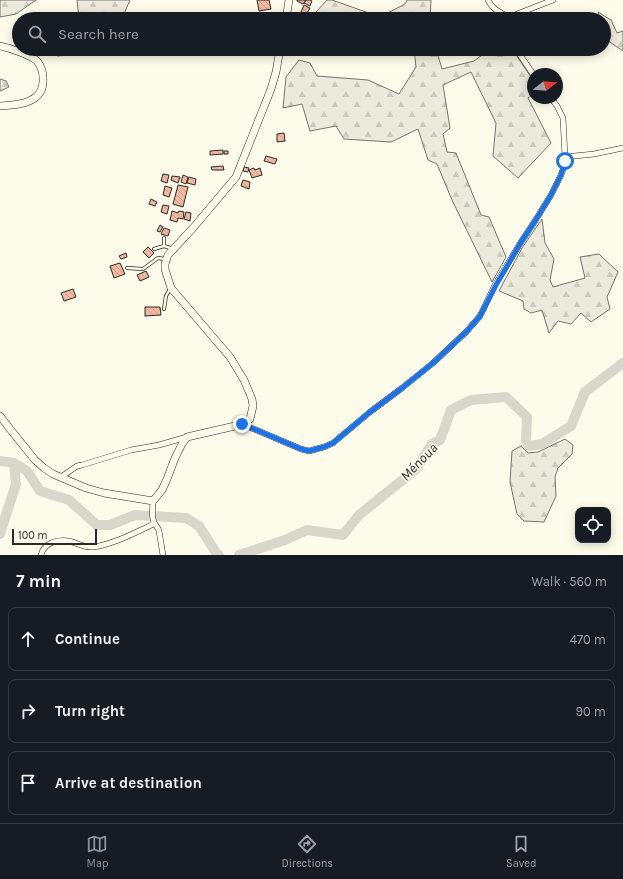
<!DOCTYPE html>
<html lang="en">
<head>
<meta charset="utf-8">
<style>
  :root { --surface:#171b24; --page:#20242c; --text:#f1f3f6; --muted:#9ea1a6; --line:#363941; --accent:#8c9099 }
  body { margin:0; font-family:Karla,sans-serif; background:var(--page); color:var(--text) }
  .controls { position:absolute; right:12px; bottom:12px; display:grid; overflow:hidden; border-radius:8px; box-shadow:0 2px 10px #0003 }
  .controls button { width:36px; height:36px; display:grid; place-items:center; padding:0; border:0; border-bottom:1px solid var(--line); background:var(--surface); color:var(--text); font:20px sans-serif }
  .compass { position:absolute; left:527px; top:68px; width:36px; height:36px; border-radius:50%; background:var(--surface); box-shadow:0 2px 10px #0003; rotate:73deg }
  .scale { position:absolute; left:12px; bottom:10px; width:85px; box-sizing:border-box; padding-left:4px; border:2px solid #2b2b2b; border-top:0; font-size:11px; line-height:14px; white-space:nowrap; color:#2b2b2b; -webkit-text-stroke:3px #fdfbea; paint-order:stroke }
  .stop { position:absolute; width:12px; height:12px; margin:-9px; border:3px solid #1a73e8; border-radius:50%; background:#fff }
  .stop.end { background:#1a73e8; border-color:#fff; box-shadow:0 1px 4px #0008 }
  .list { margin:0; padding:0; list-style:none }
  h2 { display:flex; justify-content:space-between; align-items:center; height:52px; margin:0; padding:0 16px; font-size:17px }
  h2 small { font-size:13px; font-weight:400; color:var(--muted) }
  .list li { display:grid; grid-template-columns:26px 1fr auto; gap:12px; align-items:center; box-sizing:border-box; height:64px; margin:0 8px 8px; padding:0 8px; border:1px solid var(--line); border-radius:8px }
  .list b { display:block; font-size:15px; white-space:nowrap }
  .list em { font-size:13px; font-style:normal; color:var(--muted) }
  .icon { flex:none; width:22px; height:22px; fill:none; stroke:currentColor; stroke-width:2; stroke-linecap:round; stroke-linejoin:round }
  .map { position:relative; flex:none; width:623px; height:555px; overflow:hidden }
  .search { position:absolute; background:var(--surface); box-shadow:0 2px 10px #0003; left:12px; right:12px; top:12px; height:44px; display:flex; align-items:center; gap:10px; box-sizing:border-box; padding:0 14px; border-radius:22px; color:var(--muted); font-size:15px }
  .sheet { height:268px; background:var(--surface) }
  nav { display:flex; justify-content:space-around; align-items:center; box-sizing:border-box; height:56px; border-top:1px solid var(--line); background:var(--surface); font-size:11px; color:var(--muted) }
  nav a { display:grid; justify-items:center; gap:2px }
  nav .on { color:var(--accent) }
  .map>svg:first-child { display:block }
</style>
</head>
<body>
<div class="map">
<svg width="623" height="555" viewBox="0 0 623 555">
  <defs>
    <pattern id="forest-firs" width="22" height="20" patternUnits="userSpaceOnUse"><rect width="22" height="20" fill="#ecebdb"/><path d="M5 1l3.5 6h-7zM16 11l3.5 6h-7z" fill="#cbcabc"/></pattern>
    <pattern id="building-back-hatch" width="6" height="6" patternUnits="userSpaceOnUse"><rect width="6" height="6" fill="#f2b8a0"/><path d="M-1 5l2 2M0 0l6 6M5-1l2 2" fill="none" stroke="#d09e8a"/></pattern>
  </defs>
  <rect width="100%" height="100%" fill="#fdfbea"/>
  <path fill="url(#forest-firs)" stroke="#74746e" d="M0 0H36L16 14 0 17Z
    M77 0H130L124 14 120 19H79Z
    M327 0H332L380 17 405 4 407 0H431L430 19H331L316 12Z
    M598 12 611 20 617 33 623 31V51L604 38V19H600Z
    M58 49H92L87 54 57 56Z
    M414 49H436L442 69 474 61 490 49H512L533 80V94L528 98 551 143 518 178 493 156 496 123 471 72 443 85 450 128 443 134 447 152 456 153 481 215 489 217 506 257 492 282 452 200 437 164 428 160 418 129 391 142 344 139 336 126 310 131 302 104 283 108 286 77 299 60 310 63 317 76 368 80 399 94 416 67Z
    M0 79 6 81 9 87 0 91Z
    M542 219 545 243 554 259 550 280 553 287 585 278 580 257 599 254 618 272 607 297 610 309 591 322 581 313 571 324 558 321 549 333 542 310 531 313 524 309 523 301 499 291 522 248Z
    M565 439 573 445 572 454 558 468 555 477 556 496 544 522 524 521 517 514 510 482 512 451 521 446 528 453 538 452Z"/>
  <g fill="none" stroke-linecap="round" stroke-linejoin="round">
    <path stroke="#d8d7c9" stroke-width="10" d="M0 461 14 463 27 471 40 491 69 500 97 525H110L135 515 186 518 199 526 217 554 219 555
      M0 534 16 484 14 463
      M239 555 285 540 307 530 343 535 359 515 415 470 432 444 440 440 451 410 471 400 506 397 527 417 526 441 529 446 542 444 571 426 585 392 623 363"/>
  </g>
  <path fill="url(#building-back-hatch)" stroke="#2b2b2b" d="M257 0H269L271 9 259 11Z
    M297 0H306L303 4 297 1Z
    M306 0H310L312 1 310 6 304 3Z
    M304 5 310 8 306 15 301 12Z
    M289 49 294 50 293 54 288 52Z
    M557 49H568V50L558 52Z
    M284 133 285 141 277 142V134Z
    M223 150V154L210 155V151Z
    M224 151H228V154H224Z
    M266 156 277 159 275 164 264 161Z
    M223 166 224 170H212L211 167Z
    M244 167 249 168 248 172 243 171Z
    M254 168 255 170 260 168 262 175 252 178 249 170Z
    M163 174 169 175 167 183 161 181Z
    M183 175 188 177 186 184 181 182Z
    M172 176 180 177 178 183 171 180Z
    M189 177 196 179 195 185 187 183Z
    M243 180 250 182 249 189 241 186Z
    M178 185 188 187 183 207 173 204Z
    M165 186 172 188 169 197 163 195Z
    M151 199 157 202 155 206 149 204Z
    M163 205 169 206 167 214 161 212Z
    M172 211 178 213 179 211 184 212 183 219 178 218 177 222 170 220Z
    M186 212 191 213 190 221 184 219Z
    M160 225 163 227 160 232 157 231Z
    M164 228 170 230 168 236 161 234Z
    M148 247 154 253 149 258 143 252Z
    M126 253 127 257 121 259 119 256Z
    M120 263 125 274 114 278 110 266Z
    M146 271 149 277 140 281 137 275Z
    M73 289 76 297 64 301 61 293Z
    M145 307H160L161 315 145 316Z"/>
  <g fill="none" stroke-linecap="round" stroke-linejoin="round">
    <g stroke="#2b2b2b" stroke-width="4">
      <path id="lane" d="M268 14 285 16
        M289 19 297 14
        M164 246 173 249
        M154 249 164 246V238
        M127 268 143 269 158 258 165 259
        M164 309 166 296 170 289"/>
    </g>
    <g stroke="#2b2b2b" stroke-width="6">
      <path id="street" d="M488 0C494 12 500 10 509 19
        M509 19 512 16 553 0
        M516 49 533 74
        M565 157 594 154 623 148
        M242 424 301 449 309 451 324 447 333 443 370 412 402 388 433 363 467 331 480 316 495 285 521 242 535 221 551 195 561 175 565 164V157L563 118 557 106 551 98
        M61 477 77 466 82 465 131 450 159 445 187 437
        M153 501C153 507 151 516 154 522 155 525 158 527 159 531L163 555
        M41 555C44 543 57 539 69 541 77 543 84 548 93 547 108 545 129 536 143 529 147 527 151 526 154 523"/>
    </g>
    <g stroke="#2b2b2b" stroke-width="8">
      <path id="secondary" d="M286 19 289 0
        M0 46C9 48 31 55 37 61 41 66 43 73 43 78 45 103 19 105 0 106
        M0 416 10 429 35 460 44 468 53 474 86 488 104 493 153 501 162 490 167 479 175 458 182 444 187 437 235 426 242 424 250 419 253 406 252 399 244 380 230 357 171 288 165 269V264L168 255 193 228 236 177 271 89 276 72 280 49"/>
    </g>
    <use href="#lane" stroke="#fdfbea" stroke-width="2.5"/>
    <use href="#street" stroke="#fdfbea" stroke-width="5"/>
    <use href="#secondary" stroke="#fdfbea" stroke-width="7"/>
  </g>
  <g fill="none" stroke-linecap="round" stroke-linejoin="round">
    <path stroke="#1a73e8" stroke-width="5" d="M242 424 301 449 309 451 324 447 333 443 370 412 402 388 433 363 467 331 480 316 496 285 521 242 535 221 551 195 561 175 565 161"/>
  </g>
  <g text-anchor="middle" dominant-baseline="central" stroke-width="3" stroke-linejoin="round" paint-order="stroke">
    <g font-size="14" font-style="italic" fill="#2b2b2b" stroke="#fdfbea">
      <text transform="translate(419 462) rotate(-46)">Ménoua</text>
    </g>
  </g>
</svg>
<div class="controls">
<button><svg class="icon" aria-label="locate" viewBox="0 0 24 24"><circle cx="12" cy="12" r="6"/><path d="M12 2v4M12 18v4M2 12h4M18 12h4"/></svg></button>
</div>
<svg class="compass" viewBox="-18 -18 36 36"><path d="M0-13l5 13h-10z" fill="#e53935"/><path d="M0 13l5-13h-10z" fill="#9ea1a6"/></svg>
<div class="scale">100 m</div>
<div class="stop" style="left:565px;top:161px"></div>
<div class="stop end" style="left:242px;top:424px"></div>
<div class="search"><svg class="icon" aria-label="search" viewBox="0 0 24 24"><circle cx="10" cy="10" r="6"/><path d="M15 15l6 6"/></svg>Search here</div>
</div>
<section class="sheet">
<h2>7 min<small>Walk · 560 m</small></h2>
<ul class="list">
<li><svg class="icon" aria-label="ahead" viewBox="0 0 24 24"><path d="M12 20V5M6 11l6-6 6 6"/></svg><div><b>Continue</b></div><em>470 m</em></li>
<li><svg class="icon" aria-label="right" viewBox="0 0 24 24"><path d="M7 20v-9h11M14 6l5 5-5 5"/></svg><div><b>Turn right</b></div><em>90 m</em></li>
<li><svg class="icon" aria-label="arrive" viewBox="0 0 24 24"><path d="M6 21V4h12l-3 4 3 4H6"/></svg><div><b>Arrive at destination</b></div></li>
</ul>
</section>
<nav>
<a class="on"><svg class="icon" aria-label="map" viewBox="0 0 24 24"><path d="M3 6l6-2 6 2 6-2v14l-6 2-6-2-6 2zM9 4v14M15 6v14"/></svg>Map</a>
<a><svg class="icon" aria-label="directions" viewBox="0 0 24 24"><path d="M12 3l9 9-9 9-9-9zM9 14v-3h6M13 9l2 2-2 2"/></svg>Directions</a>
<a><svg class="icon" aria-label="saved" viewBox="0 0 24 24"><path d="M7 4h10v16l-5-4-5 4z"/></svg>Saved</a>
</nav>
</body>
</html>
